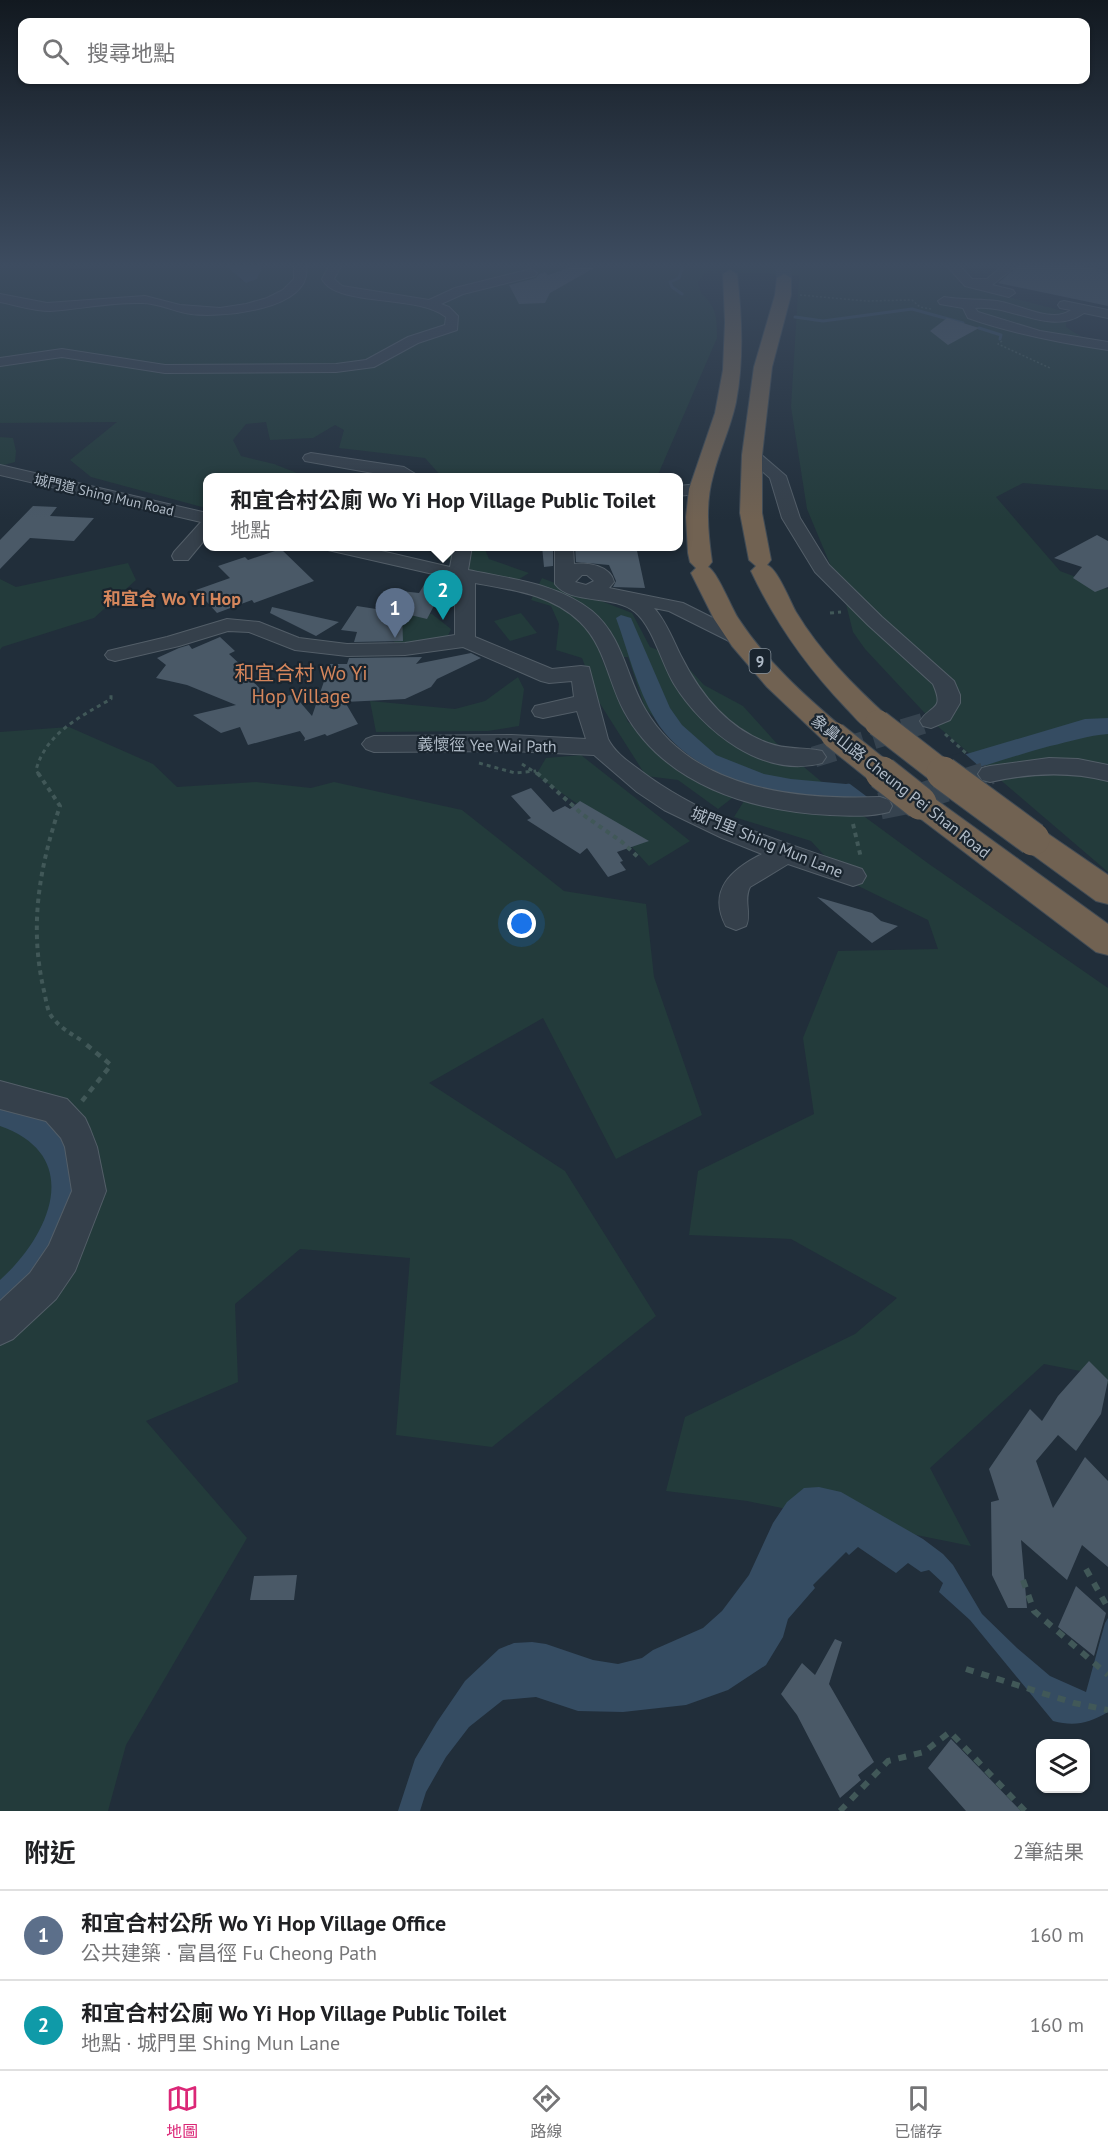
<!DOCTYPE html>
<html lang="zh-TW">
<head>
<meta charset="utf-8">
<style>
  :root { --surface:#fff; --page:#f6f6f6; --text:#202124; --muted:#757577; --line:#e0e0e0; --accent:#db2777 }
  body { margin:0; font-family:"PT Sans","Noto Sans TC",sans-serif; background:var(--page); color:var(--text) }
  .controls { position:absolute; right:18px; bottom:18px; display:grid; overflow:hidden; border-radius:12px; box-shadow:0 2px 4px #0004 }
  .controls button { width:54px; height:54px; display:grid; place-items:center; padding:0; border:0; border-bottom:2px solid var(--line); background:var(--surface); color:var(--text); font:30px sans-serif }
  .you { position:absolute; left:522px; top:924px; width:21px; height:21px; margin:-15px; border:4px solid #fff; border-radius:50%; background:#1a73e8; box-shadow:0 0 0 9px #1a73e833 }
  .badge { display:grid; place-items:center; width:39px; height:39px; border-radius:50%; background:var(--accent); color:#fff; font-size:20px; font-weight:700 }
  .pin { position:absolute; translate:-50% -50px; filter:drop-shadow(0 2px 3px #0008) }
  .pin::after { content:''; position:absolute; top:32px; width:21px; height:18px; background:inherit; clip-path:polygon(0 0,100% 0,50% 100%) }
  .popup { position:absolute; left:203px; top:473px; width:480px; height:78px; box-sizing:border-box; display:grid; place-content:center; border-radius:12px; background:var(--surface); filter:drop-shadow(0 2px 4px #0005); font-size:20px; white-space:nowrap; color:var(--muted) }
  .popup b { font-size:22px; color:var(--text) }
  .popup::after { content:''; position:absolute; left:50%; top:100%; margin-left:-12px; border:12px solid transparent; border-top-color:var(--surface) }
  .list { margin:0; padding:0; list-style:none }
  h2 { display:flex; justify-content:space-between; align-items:center; height:78px; margin:0; padding:0 24px; font-size:26px }
  h2 small { font-size:20px; font-weight:400; color:var(--muted) }
  .list li { display:grid; grid-template-columns:39px 1fr auto; gap:18px; align-items:center; box-sizing:border-box; height:90px; padding:0 24px; border-top:2px solid var(--line) }
  .list b { display:block; font-size:22px; white-space:nowrap }
  .list p { margin:0; font-size:20px; white-space:nowrap; color:var(--muted) }
  .list em { font-size:20px; font-style:normal; color:var(--muted) }
  .icon { flex:none; width:33px; height:33px; fill:none; stroke:currentColor; stroke-width:2; stroke-linecap:round; stroke-linejoin:round }
  .map { position:relative; flex:none; width:1108px; height:1811px; overflow:hidden }
  .search { position:absolute; background:var(--surface); box-shadow:0 2px 4px #0004; left:18px; right:18px; top:18px; height:66px; display:flex; align-items:center; gap:15px; box-sizing:border-box; padding:0 21px; border-radius:12px; color:var(--muted); font-size:22px }
  .sheet { height:258px; background:var(--surface) }
  nav { display:flex; justify-content:space-around; align-items:center; box-sizing:border-box; height:84px; border-top:2px solid var(--line); background:var(--surface); font-size:16px; color:var(--muted) }
  nav a { display:grid; justify-items:center; gap:3px }
  nav .on { color:var(--accent) }
  .map>svg:first-child { display:block }
</style>
</head>
<body>
<div class="map">
<svg width="1108" height="1811" viewBox="0 0 1108 1811">
  <rect width="100%" height="100%" fill="#212e3a"/>
  <path fill="#233b3b" d="M0 266H55L76 271 129 266H226L237 274 241 281 261 266H969L958 284 1067 312 1066 327C1080 337 1091 341 1108 343V490L1023 483 996 497 1060 571 1108 589V872L935 724 865 649 853 632 845 600 807 509 791 407 799 276 707 270 698 282C701 297 702 292 710 303 717 312 717 326 717 338L657 477H442L425 458 339 448 344 430 335 425 313 438 270 440 266 422 246 424 233 440 241 456 274 464 307 477 207 478V505L202 507 91 477 70 460 117 422 0 423Z
    M0 437 13 438 16 451 15 462 0 466Z
    M427 547H484L489 559 529 573 511 584 454 569 456 564Z
    M128 563 136 580 94 618 2 647 0 650V579L16 587Z
    M542 578 632 613 650 647 679 658 704 685 743 706 779 746 823 783 820 784 929 864 1108 988V1385L1101 1375 1044 1364 930 1468 971 1546 747 1501 666 1491 685 1417 855 1334 897 1298 791 1239 689 1235 698 1171 814 1114 803 1038 838 951 938 949 928 920 848 881 811 841 734 817 744 801 771 787 682 746 645 708 628 657H601L628 722 736 795 718 809 678 780 646 776 599 702 582 658 556 650 559 624 551 606 531 600Z
    M521 613 537 633 510 641 494 621Z
    M432 614 451 629 441 651H395L392 618Z
    M518 677 524 689 519 726 488 731 376 732 370 701 455 709 485 701Z
    M69 727 153 764 177 787 256 782 311 788 334 782 462 810 564 891 646 904 654 977 702 1115 616 1159 543 1018 429 1083 565 1171 656 1316 492 1447 396 1435 410 1258 300 1249 235 1304 238 1382 146 1421 247 1538 126 1745 108 1811H0V732Z
    M581 755 690 841 649 866 619 833 536 775 546 758Z"/>
  <path fill="#354c62" d="M226 266H261L262 268 257 279 246 283Z
    M621 615 631 618 670 708 682 725 716 755 764 774 791 779 846 784 882 779 1085 719 1108 718V734C1089 735 1069 742 1050 746 999 760 949 778 898 792 826 812 696 789 655 719 637 689 628 651 616 618Z
    M0 1101 29 1109 60 1129 80 1201 0 1317V1280C50 1235 85 1156 0 1126Z
    M819 1487 841 1492 923 1539 943 1554 953 1565 982 1614 1017 1648 1050 1676 1086 1692 1105 1623 1108 1618V1712C1089 1723 1075 1727 1053 1721L970 1620 939 1592 943 1583 929 1570 921 1572 908 1563 896 1573 858 1547 849 1555 846 1552 813 1585 815 1588 788 1619 783 1637 766 1665 728 1690 686 1705 623 1712 578 1711 536 1697 503 1700 469 1727 446 1757 426 1792 420 1811H398L415 1759 437 1722 465 1681 499 1649 514 1643 532 1642 546 1644 593 1660 618 1664 642 1658 653 1650 703 1628 722 1611 749 1575 773 1523 787 1502 804 1488Z"/>
  <path fill="#212e3a" d="M963 752 981 768 897 795 870 799 846 781 881 776Z"/>
  <g fill="none" stroke-linecap="round" stroke-linejoin="round">
    <path stroke="#354c62" stroke-width="3" d="M682 294 672 287 670 282 679 278 683 266
      M795 317 823 321 912 309 963 323
      M979 328 1001 335 1000 339"/>
  </g>
  <path fill="#4a5967" d="M573 266 594 268 550 293 545 303 519 304 509 285 536 278 539 274 545 272 548 275Z
    M1018 266H1083L1108 274V306L998 283Z
    M947 318 979 328 948 345 930 331Z
    M33 506 57 507 50 516 94 518 74 541 30 538 0 569V540Z
    M1097 535 1108 541V587L1095 592 1073 578 1082 567 1054 558Z
    M542 546H553V566L544 567Z
    M575 546H636L645 588 613 587 616 581 609 565 576 562Z
    M281 549 314 581 254 603 252 600 217 613 196 590 230 578 218 566 245 557 248 560Z
    M429 577 447 581 427 619 402 613 403 641 354 642 357 632 341 630 357 606 389 611 401 588V591L419 593Z
    M272 607 339 622 316 636 270 613Z
    M220 637 235 651 229 654 244 668 241 669 272 701 293 694 312 716 330 664H347L349 658 422 657 416 664 471 653 481 658 437 679 431 687 405 699 345 702 358 724 327 736 325 734 304 741 305 738 300 731 248 745 240 727 221 733 193 715 236 705 187 685 156 678 166 665 157 658 179 648 189 645 192 649Z
    M531 788 553 812 565 806 570 809 580 801 649 841 617 852 623 861 620 862 626 870 608 877 587 848 580 854 527 820 531 818 511 796Z
    M817 897 872 913 881 921 898 926 872 943Z
    M1089 1361 1108 1380 1101 1414 1076 1451 1058 1435 1036 1461 1053 1508 1085 1457 1108 1481V1567L1082 1545 1067 1580 1021 1540 1027 1608H1008L992 1575 991 1502 999 1500 989 1469 1030 1409 1042 1421 1058 1396Z
    M297 1575 294 1600H250L254 1576Z
    M1076 1586 1106 1613 1094 1656 1058 1627Z
    M835 1639 842 1642 829 1684 874 1762 858 1775 861 1780 840 1798 797 1715 781 1694 802 1663 815 1675Z
    M951 1739 1021 1811H966L928 1768Z"/>
  <g fill="none" stroke-linecap="round" stroke-linejoin="round">
    <path stroke="#36434f" stroke-width="21" stroke-dasharray="21 10" stroke-linecap="butt" d="M814 757 931 721
      M988 775 990 774"/>
    <path stroke="#36434f" stroke-width="27" stroke-dasharray="27 14" stroke-linecap="butt" d="M880 806 910 800 990 774"/>
    <path stroke="#36434f" stroke-width="16" stroke-dasharray="16 8" stroke-linecap="butt" d="M783 266 784 278"/>
    <g stroke="#535e68" stroke-width="2">
      <path id="minor" d="M294 266H306C314 310 219 318 191 314 175 312 159 303 142 303 111 302 80 309 50 311 34 311 16 305 0 302V294L47 303 145 296 180 305 220 308 246 304 267 298 283 290 294 279Z
        M329 266H341L334 279 342 286 429 300 455 288 531 269 537 273 535 276 463 294 441 304 449 307 458 316 457 330 418 343 374 367 336 372 165 373 62 357 0 366V358L62 349 165 365 336 364 366 360 408 337 445 325 446 317C418 294 336 307 322 279Z
        M947 266H960L972 279H987L1002 266H1016L992 285 1013 290 1015 293 1009 297 965 286Z
        M1090 266H1108V272L1092 268Z
        M944 297C962 300 979 299 997 301 1018 304 1052 324 1071 310L1060 308 1058 305 1060 302 1064 301 1108 310V318L1084 313C1051 337 1012 304 975 308L978 312 1040 331 1108 342V350C1060 343 1014 334 968 318L963 308 940 304 938 301Z
        M752 450 758 452 786 476 800 518 829 565 882 617 954 681 960 695V703L950 720 931 728 923 726 920 721C931 704 945 711 933 684L868 625 815 572 782 518 770 478 744 455Z
        M311 453 404 467 422 478H401L305 461 303 458 305 455Z
        M0 465 207 513V537L188 560H174L172 556 174 552 201 522 0 475Z
        M699 484 705 485 708 489 705 493 678 496V486Z
        M325 546H360L450 567 454 546H472L468 570C511 579 557 583 592 611 623 637 626 676 645 709 692 790 797 800 880 797L889 800 892 806 889 812C870 817 849 816 830 815 751 811 664 785 624 711 608 681 605 646 580 622 551 594 512 590 475 583V637L552 669 581 666 589 667 608 739C615 753 629 762 641 771 706 820 786 843 862 869L866 876 862 883 853 886 788 864 750 887C743 900 752 914 746 926L736 930 726 926C707 890 732 869 762 854L722 838 664 810 637 792 594 755 512 751 374 752 366 749 362 744 366 739 374 736 512 735 586 739 577 711 543 718 535 716 532 711 535 706 574 697 572 681 549 683 541 681 463 647 405 655 347 656 295 650 249 632 228 631 179 646 115 661 108 659 105 655 108 651 167 637 227 619 259 622 299 638 347 644 405 643 455 635V579L328 550Z
        M555 546H573L574 564C588 562 611 566 614 582L609 588 683 603 749 636 752 640 749 644 742 646 735 644 669 611 654 608C666 621 673 640 681 656 700 694 727 728 768 743 786 750 804 747 822 751L826 757 822 763C763 779 703 731 674 684 662 664 653 627 635 612 614 594 570 605 555 584ZM582 575H587L594 581 586 585 575 582Z
        M1049 758 1078 759 1108 765V781C1068 771 1030 773 990 782L982 780 978 774 982 768 990 766Z
        M0 1081 67 1099 85 1118 90 1129 97 1147 106 1191 75 1271 56 1299 13 1339 0 1345V1301L30 1273 49 1245 72 1191 65 1147 61 1138 46 1121 0 1109Z"/>
    </g>
    <g stroke="#404b55" stroke-width="2">
      <path id="highway" d="M730 270 737 274C742 316 744 360 736 402 731 427 719 451 713 476 705 504 708 533 712 562L708 567C717 571 731 607 738 618 766 661 805 696 844 729L848 735 844 741 834 744 824 741 767 687 732 646 714 619 691 573 696 568 690 562 688 553 686 517 689 489 715 413 723 370 725 322 723 274Z
        M784 274 791 278V295L772 367 762 455V513L771 560 767 565C777 568 790 601 796 612 820 652 853 685 888 717L892 723 888 729C881 731 876 733 870 730 861 726 853 715 846 708 807 667 775 622 751 571L756 566 749 560 740 513 742 455 754 367 775 295 777 278Z
        M920 793 931 796 1108 924V955L1096 952 909 810 905 803 909 796Z
        M1033 828 1044 831 1108 875V904L1096 901 1022 847 1017 839 1022 831Z"/>
    </g>
    <path stroke="#415858" stroke-width="1.5" stroke-dasharray="2 2" stroke-linecap="butt" d="M800 295 866 301 912 300 920 307 931 309
      M1002 341 998 344 1050 368"/>
    <path stroke="#415858" stroke-width="3" stroke-dasharray="4 4" stroke-linecap="butt" d="M830 613 841 612
      M945 734 968 755
      M479 763 515 773 536 771
      M522 764 539 775
      M39 775 36 770C46 733 80 717 111 699V694"/>
    <path stroke="#415858" stroke-width="4" stroke-dasharray="4.5 4.5" stroke-linecap="butt" d="M38 773 60 806C39 868 29 927 44 991 46 999 47 1011 52 1017 61 1029 72 1034 84 1042
      M537 773 582 814 622 842 639 858
      M853 824 861 858"/>
    <path stroke="#415858" stroke-width="4.5" stroke-dasharray="6 6" stroke-linecap="butt" d="M82 1101 111 1065 82 1041"/>
    <path stroke="#415858" stroke-width="6" stroke-dasharray="8 8" stroke-linecap="butt" d="M1086 1569 1108 1608
      M1023 1580 1034 1611 1108 1675
      M966 1669 1074 1703 1108 1710
      M840 1811 888 1761 924 1752 950 1732 1025 1811"/>
    <use href="#minor" fill="#35404b" fill-rule="evenodd"/>
    <use href="#highway" fill="#716252" fill-rule="evenodd"/>
    <g stroke="#404b55" stroke-width="28" stroke-linecap="butt">
      <path id="highway-bridge-far1" d="M878 723 945 775
        M834 735 884 775"/>
    </g>
    <g stroke="#404b55" stroke-width="35" stroke-linecap="butt">
      <path id="highway-bridge" d="M882 773 920 803
        M943 773 1033 839"/>
    </g>
    <use href="#highway-bridge-far1" stroke="#716252" stroke-width="26"/>
    <use href="#highway-bridge" stroke="#716252" stroke-width="33"/>
  </g>
  <linearGradient id="sky" x2="0" y2="1"><stop stop-color="#121920"/><stop offset="0.51" stop-color="#3d4c60"/><stop offset="1" stop-color="#3d4c60" stop-opacity="0"/></linearGradient>
  <rect width="1108" height="520" fill="url(#sky)"/>
  <g text-anchor="middle" dominant-baseline="central" stroke-width="4.5" stroke-linejoin="round" paint-order="stroke">
    <g font-size="14" fill="#b0bbc7" stroke="#1a252f">
      <text transform="translate(104 495) rotate(13)">城門道 Shing Mun Road</text>
    </g>
    <rect fill="#1a252f" stroke="#838e99" stroke-width="1.5" x="749.5" y="649" width="21" height="24" rx="4.5"/>
    <g font-size="15" font-weight="bold" fill="#b0bbc7">
      <text x="760" y="661">9</text>
    </g>
    <g font-size="16" fill="#b0bbc7" stroke="#1a252f">
      <text transform="translate(487 745) rotate(1)">義懷徑 Yee Wai Path</text>
      <text transform="translate(901 786) rotate(38)">象鼻山路 Cheung Pei Shan Road</text>
      <text transform="translate(767 842) rotate(22)">城門里 Shing Mun Lane</text>
    </g>
    <g font-size="18" font-weight="bold" fill="#d5865c" stroke="#1a252f">
      <text x="172" y="598">和宜合 Wo Yi Hop</text>
    </g>
    <g font-size="20" fill="#d5865c" stroke="#1a252f">
      <text x="301" y="673">和宜合村 Wo Yi<tspan x="301" dy="23">Hop Village</tspan></text>
    </g>
  </g>
</svg>
<div class="controls">
<button><svg class="icon" aria-label="layers" viewBox="0 0 24 24"><path d="M12 4l9 5-9 5-9-5zM3 14l9 5 9-5"/></svg></button>
</div>
<div class="you"></div>
<div class="pin badge" style="left:395px;top:638px;background:#5c6f8a">1</div>
<div class="pin badge" style="left:443px;top:620px;background:#0f9aa8">2</div>
<div class="popup"><b>和宜合村公廁 Wo Yi Hop Village Public Toilet</b>地點</div>
<div class="search"><svg class="icon" aria-label="search" viewBox="0 0 24 24"><circle cx="10" cy="10" r="6"/><path d="M15 15l6 6"/></svg>搜尋地點</div>
</div>
<section class="sheet">
<h2>附近<small>2筆結果</small></h2>
<ul class="list">
<li><span class="badge" style="background:#5c6f8a">1</span><div><b>和宜合村公所 Wo Yi Hop Village Office</b><p>公共建築 · 富昌徑 Fu Cheong Path</p></div><em>160 m</em></li>
<li><span class="badge" style="background:#0f9aa8">2</span><div><b>和宜合村公廁 Wo Yi Hop Village Public Toilet</b><p>地點 · 城門里 Shing Mun Lane</p></div><em>160 m</em></li>
</ul>
</section>
<nav>
<a class="on"><svg class="icon" aria-label="map" viewBox="0 0 24 24"><path d="M3 6l6-2 6 2 6-2v14l-6 2-6-2-6 2zM9 4v14M15 6v14"/></svg>地圖</a>
<a><svg class="icon" aria-label="directions" viewBox="0 0 24 24"><path d="M12 3l9 9-9 9-9-9zM9 14v-3h6M13 9l2 2-2 2"/></svg>路線</a>
<a><svg class="icon" aria-label="saved" viewBox="0 0 24 24"><path d="M7 4h10v16l-5-4-5 4z"/></svg>已儲存</a>
</nav>
</body>
</html>
